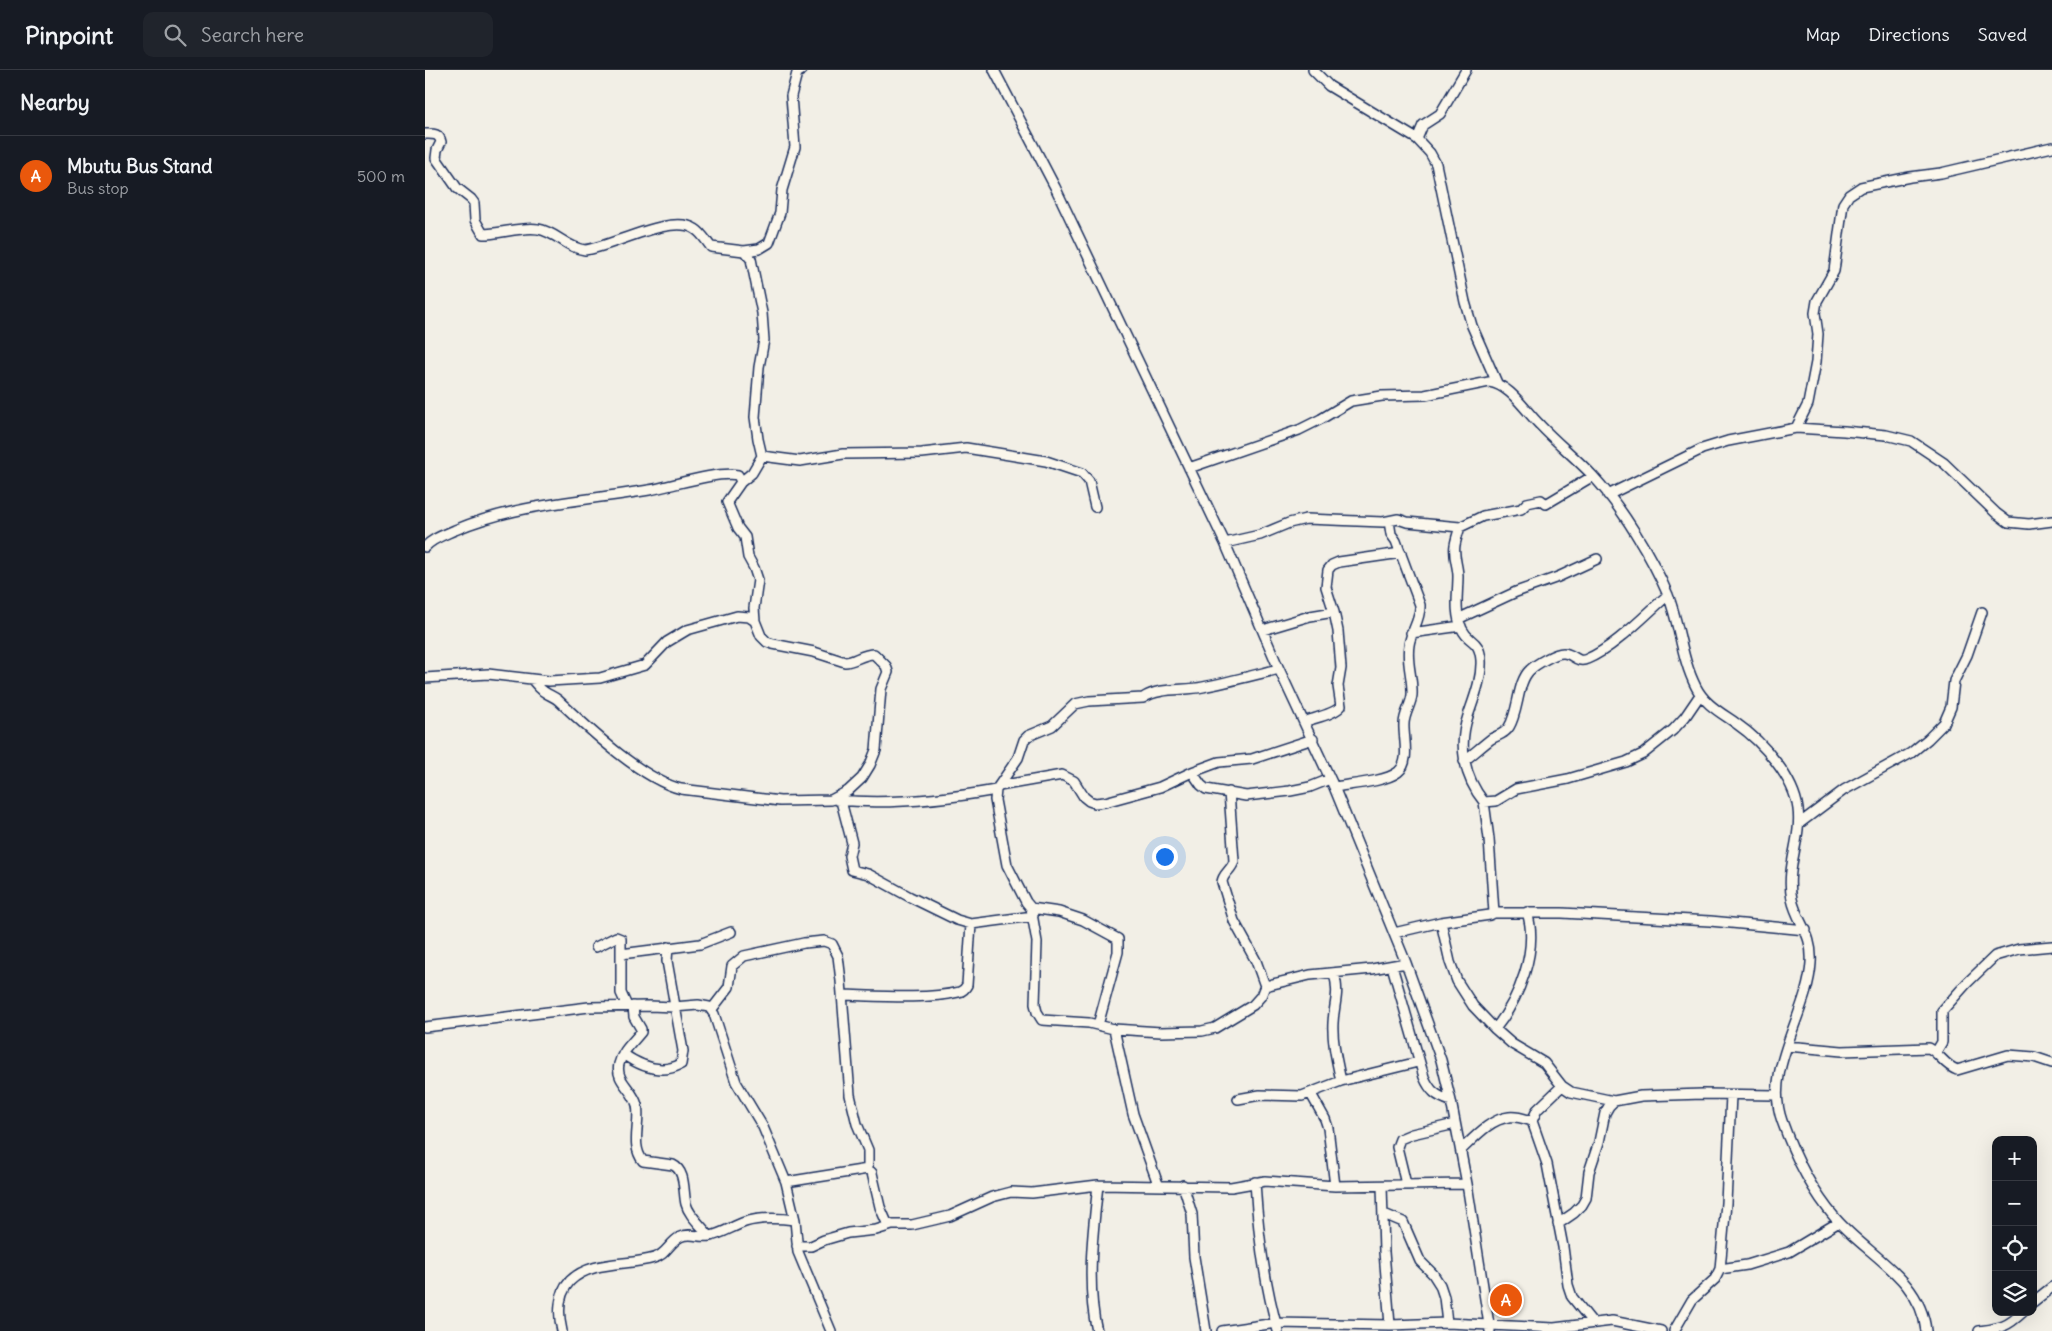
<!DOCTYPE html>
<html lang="en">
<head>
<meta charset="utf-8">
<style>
  :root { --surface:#171b24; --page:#20242c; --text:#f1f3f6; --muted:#9ea1a6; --line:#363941; --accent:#ea580c }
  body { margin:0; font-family:Delius,sans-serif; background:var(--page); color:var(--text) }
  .controls { position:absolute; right:15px; bottom:15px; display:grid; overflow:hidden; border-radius:10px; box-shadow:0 5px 20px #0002 }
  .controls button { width:45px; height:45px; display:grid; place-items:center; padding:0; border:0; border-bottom:1px solid var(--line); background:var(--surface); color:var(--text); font:25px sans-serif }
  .you { position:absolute; left:739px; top:786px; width:18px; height:18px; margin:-12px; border:4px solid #fff; border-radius:50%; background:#1a73e8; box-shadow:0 0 0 8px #1a73e833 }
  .badge { display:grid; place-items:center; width:32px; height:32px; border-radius:50%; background:var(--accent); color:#fff; font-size:16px; font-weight:700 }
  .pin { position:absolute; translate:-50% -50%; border:2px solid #fff; box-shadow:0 1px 5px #0006 }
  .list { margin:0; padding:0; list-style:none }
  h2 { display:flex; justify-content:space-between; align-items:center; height:65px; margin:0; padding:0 20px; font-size:21px }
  h2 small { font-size:16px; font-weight:400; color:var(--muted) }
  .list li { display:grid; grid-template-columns:32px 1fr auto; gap:15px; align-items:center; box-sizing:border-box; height:80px; padding:0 20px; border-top:1px solid var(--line) }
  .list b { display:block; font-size:19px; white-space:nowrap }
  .list p { margin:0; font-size:16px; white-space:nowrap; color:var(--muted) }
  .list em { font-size:16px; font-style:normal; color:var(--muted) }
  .icon { flex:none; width:28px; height:28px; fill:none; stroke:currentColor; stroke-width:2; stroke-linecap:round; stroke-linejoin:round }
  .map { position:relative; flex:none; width:1627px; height:1261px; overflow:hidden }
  header { display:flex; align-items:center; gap:30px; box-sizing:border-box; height:70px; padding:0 25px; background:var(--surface); border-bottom:1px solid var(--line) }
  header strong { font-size:24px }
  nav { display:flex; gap:28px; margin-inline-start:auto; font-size:18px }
  .search { width:350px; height:45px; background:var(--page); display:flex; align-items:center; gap:12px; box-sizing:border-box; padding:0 18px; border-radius:10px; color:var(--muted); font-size:19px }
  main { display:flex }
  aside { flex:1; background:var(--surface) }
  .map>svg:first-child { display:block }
</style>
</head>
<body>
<header>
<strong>Pinpoint</strong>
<div class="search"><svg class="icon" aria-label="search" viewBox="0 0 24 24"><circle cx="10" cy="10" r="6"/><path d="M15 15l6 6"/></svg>Search here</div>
<nav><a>Map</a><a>Directions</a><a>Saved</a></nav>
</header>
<main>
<aside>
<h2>Nearby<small></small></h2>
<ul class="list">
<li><span class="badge">A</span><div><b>Mbutu Bus Stand</b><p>Bus stop</p></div><em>500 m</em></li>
</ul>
</aside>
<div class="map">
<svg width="1627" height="1261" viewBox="0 0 1627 1261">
  <rect width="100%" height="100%" fill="#f2efe6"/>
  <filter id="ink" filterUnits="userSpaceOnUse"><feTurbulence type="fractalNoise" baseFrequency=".02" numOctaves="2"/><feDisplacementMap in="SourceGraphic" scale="10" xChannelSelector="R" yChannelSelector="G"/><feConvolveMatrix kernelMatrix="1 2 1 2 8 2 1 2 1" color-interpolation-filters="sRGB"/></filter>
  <g filter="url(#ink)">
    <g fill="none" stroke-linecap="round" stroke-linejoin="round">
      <g stroke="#1b2f5e" stroke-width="12">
        <path id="minor" d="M569 0 630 117 800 473 854 599 909 717 981 893 1016 990 1026 1031 1042 1114 1065 1261
          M888 0 904 16 992 69 1005 83 1011 94 1040 232 1047 256 1072 313
          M0 64C8 64 14 63 16 72L12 80 11 88 32 118 46 129 49 133 50 150 58 164C74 164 99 156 113 159 131 162 142 178 160 180 187 177 246 143 270 159 277 163 281 171 286 177L319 181 326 189 337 243 339 270 334 297 330 347 333 369 337 386 327 403 316 412
          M992 69 998 55 1015 44 1041 0
          M319 181 334 179 344 173 355 143 357 120 370 77 366 26 372 3 377 0
          M1371 358 1383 334 1391 292 1393 264 1390 243 1392 231 1409 201 1418 134 1424 125 1436 117 1485 107 1516 103 1627 77
          M337 386 375 391 418 384 497 383 541 378 621 391 657 403 664 411 670 437
          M764 398 874 360 896 349 926 331 957 326 1000 325 1064 312C1086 315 1100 341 1115 355 1132 373 1151 388 1168 406 1196 436 1227 487 1243 525 1255 555 1256 588 1271 617 1280 635 1297 643 1312 654 1338 672 1369 708 1373 739 1377 769 1360 798 1367 829 1372 853 1388 863 1386 893 1383 944 1338 999 1357 1051 1369 1085 1388 1122 1411 1149 1442 1185 1496 1208 1501 1261
          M1183 425 1277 379 1303 371 1371 358 1419 361 1461 365 1486 371 1519 393 1571 443 1583 452 1604 454 1627 451
          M1035 457C1033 463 1031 469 1030 475 1028 486 1033 496 1033 506 1033 523 1029 543 1037 559 1044 574 1054 568 1056 590 1057 609 1049 628 1043 646 1033 676 1039 707 1059 732L1071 731 1091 719 1143 709 1201 692 1218 684 1248 660 1260 647 1275 625
          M800 473 835 465 864 453 881 449 958 452 973 449 982 452 1035 457 1058 446 1096 439 1102 433 1116 430 1121 434 1168 406
          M0 477C8 468 19 465 30 460 91 434 158 431 224 420 247 416 291 401 313 405L316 412 302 432 313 458 320 467 323 487 329 498 333 510 329 538 330 551 336 566 342 572 348 574 389 582 420 592C430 592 436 584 449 584L461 596 463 602 456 619 451 680 445 695 437 708 423 721 406 730 355 731 256 719C216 709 163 658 133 630 128 626 121 624 117 620 113 617 110 612 106 609
          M1035 548 1091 522 1133 507 1172 489
          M838 560 885 546 909 542
          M986 563 1036 556
          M0 608 63 604 124 611 175 608 220 595 242 572 262 560 312 546 324 547 330 551
          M879 652C889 648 910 644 916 636L913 616 916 598 913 561 909 542 901 517 903 500 907 495 914 492 976 483
          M1039 691C1048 684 1057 676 1066 669 1073 665 1080 664 1084 657 1094 641 1092 612 1105 600 1111 594 1130 583 1138 583 1148 583 1152 594 1162 589 1189 578 1221 544 1243 525
          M767 702 776 715 781 719 821 726 865 721 885 717 905 709
          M574 716 637 705 649 711 659 727 664 731 670 733 680 732 735 717 767 702 794 692 827 689 888 669
          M909 717C926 714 960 712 973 702 986 692 978 667 979 654 979 644 986 635 987 625 988 608 981 592 984 575 986 561 996 549 995 535L971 471 966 464 964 451
          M412 730C465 735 520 729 571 720
          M416 731 427 773 424 786 427 800 443 804 485 827 532 850 546 854 608 846
          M1375 753 1419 720 1486 683 1503 669 1519 653 1526 637 1529 611 1542 585 1557 542
          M606 838 612 872 610 934 612 942 617 950 664 953 689 959 736 962 777 961 790 958 828 935 836 926 840 916 831 891 809 851 797 812C798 803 807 800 809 791L804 722
          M1069 843H1137L1285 851 1381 860
          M1016 852 1025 892 1032 911 1048 936 1070 959 1087 974 1119 993 1137 1016 1146 1022 1189 1031
          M969 863 1016 852 1065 845 1069 843 1064 769 1059 732
          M171 877 191 867 196 869V923L202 936
          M196 884 275 874 306 862
          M967 896 999 1007C1005 1021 1011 1026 1026 1031
          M909 903C915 926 909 931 908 953 907 972 912 992 916 1011
          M840 916 885 905 947 899 981 893
          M418 925C452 926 501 930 534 922 538 921 540 919 542 915L546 854
          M208 936 209 947 216 959V962C208 972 197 981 194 994 190 1011 208 1019 212 1035 216 1053 205 1075 218 1091L248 1095C261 1101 258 1122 261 1134 264 1146 277 1156 284 1166
          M287 939 304 917 307 896 319 886 379 873 399 871 407 874 413 886 416 911 425 1025 432 1054 443 1080V1099
          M673 955 693 882V869L658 850 634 842 606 838 601 832 582 795 570 730 571 720 593 688 599 670 603 666 627 656 650 634 664 631 718 628C734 617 759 621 778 617 804 612 829 605 854 599
          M0 957 164 937 224 936 249 937 273 935 284 937 289 944 311 1012 338 1057 361 1112 370 1150 373 1182 406 1261
          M689 959 708 1044 733 1114
          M1070 959C1094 929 1114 880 1102 842
          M1362 976 1417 981 1504 978C1515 984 1519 995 1532 1000L1583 985 1609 987 1627 993
          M1511 982 1517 972V941L1542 913 1570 886 1594 879 1627 876
          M198 984C215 996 236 1005 256 994L258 981 242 891 243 877
          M1137 1016 1112 1040 1107 1051 1122 1094 1138 1177 1143 1215 1147 1227 1167 1252
          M886 1024 900 1049 903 1058 910 1116
          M813 1029 835 1025 877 1026 916 1011 993 992
          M1036 1080C1049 1068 1065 1049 1084 1047 1092 1046 1100 1049 1107 1051
          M361 1112 443 1099 447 1103 455 1137 462 1153 467 1155
          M830 1112C833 1163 839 1212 853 1261
          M981 1114 972 1077 975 1069 987 1064 1030 1054
          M758 1115 767 1144 769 1187 781 1261
          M957 1116 959 1182 965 1255
          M959 1144 978 1152 995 1191 1008 1204 1015 1215 1019 1227 1022 1253
          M1133 1154 1149 1143 1157 1135 1161 1128 1164 1102 1174 1072 1180 1043 1184 1036 1189 1031 1216 1026 1278 1024 1351 1025
          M372 1176H386L399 1170 423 1163 451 1160 467 1155H487L525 1146 567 1127 586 1122 607 1123 673 1115 806 1117 840 1111 910 1116 1042 1114
          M1295 1199 1322 1195 1364 1182 1414 1152
          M1608 1232 1627 1217
          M137 1261C133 1244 133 1224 145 1211 166 1190 202 1196 229 1188 241 1185 244 1173 255 1167 265 1162 275 1168 285 1166 297 1164 308 1156 320 1152 336 1147 353 1148 370 1150
          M672 1261C661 1216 668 1160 673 1115
          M797 1261 851 1253 965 1255 1022 1253 1129 1258 1187 1251 1236 1261
          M1249 1261 1267 1230 1290 1209 1295 1199 1301 1133 1306 1025
          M1554 1261C1575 1258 1581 1258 1598 1242"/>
      </g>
      <use href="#minor" stroke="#fbf7ec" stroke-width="9"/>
    </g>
  </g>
</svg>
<div class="controls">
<button>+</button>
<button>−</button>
<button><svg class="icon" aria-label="locate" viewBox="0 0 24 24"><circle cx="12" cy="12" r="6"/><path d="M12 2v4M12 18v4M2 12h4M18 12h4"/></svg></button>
<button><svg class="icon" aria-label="layers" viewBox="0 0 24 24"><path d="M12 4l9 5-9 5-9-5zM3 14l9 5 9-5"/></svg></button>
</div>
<div class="you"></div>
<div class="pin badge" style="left:1081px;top:1230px">A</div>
</div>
</main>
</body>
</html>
